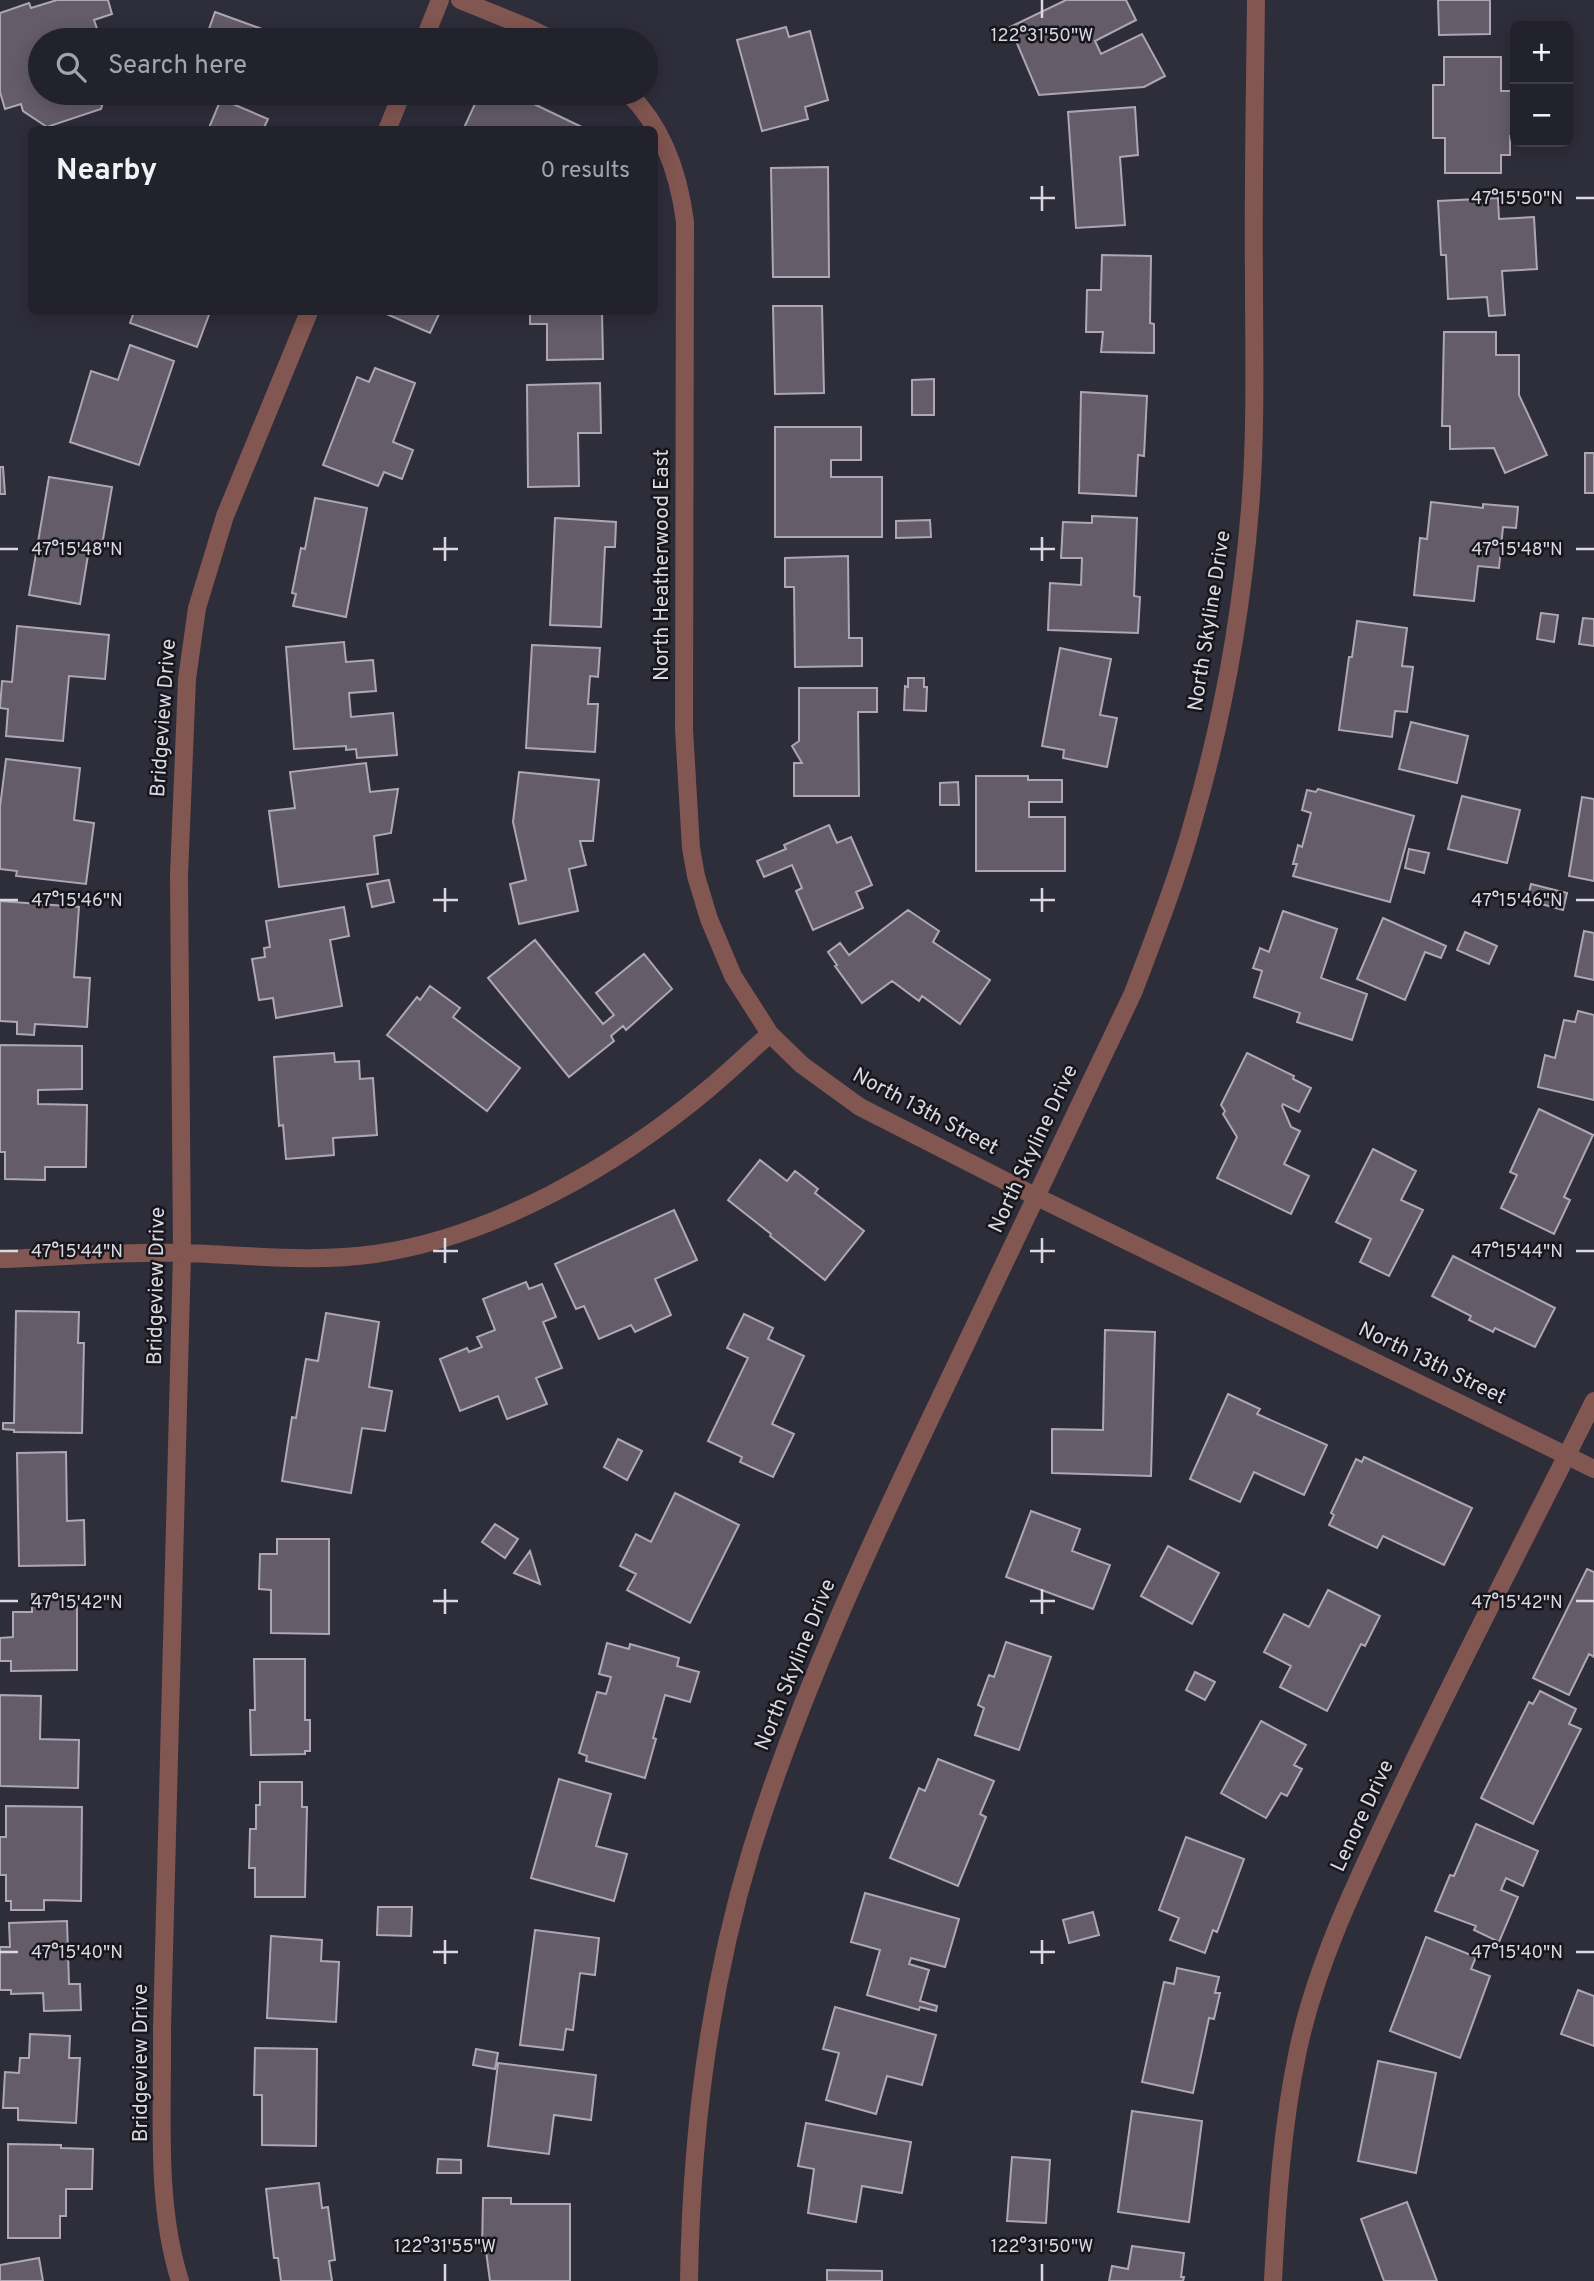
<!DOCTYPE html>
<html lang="en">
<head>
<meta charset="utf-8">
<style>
  :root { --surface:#22222c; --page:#2e2f38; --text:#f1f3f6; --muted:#a2a4a9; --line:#3f3f48 }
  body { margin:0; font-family:Overpass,sans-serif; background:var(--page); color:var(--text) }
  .controls { position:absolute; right:21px; top:21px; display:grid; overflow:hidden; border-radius:10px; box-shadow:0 4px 18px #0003 }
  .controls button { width:63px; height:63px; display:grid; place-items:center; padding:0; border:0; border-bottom:2px solid var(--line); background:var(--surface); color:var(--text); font:35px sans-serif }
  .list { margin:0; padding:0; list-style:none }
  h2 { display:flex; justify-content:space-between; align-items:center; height:91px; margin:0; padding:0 28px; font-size:30px }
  h2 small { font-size:23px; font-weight:400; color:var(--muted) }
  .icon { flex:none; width:38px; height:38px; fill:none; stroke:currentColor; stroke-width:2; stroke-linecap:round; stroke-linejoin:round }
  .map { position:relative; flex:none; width:1594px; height:2281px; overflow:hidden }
  .search { position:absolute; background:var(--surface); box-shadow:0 4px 18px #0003; left:28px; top:28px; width:630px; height:77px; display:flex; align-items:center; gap:18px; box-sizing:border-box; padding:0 24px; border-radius:38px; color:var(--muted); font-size:26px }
  .panel { position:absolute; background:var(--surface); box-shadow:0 4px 18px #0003; left:28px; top:126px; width:630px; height:189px; border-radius:10px }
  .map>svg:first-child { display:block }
</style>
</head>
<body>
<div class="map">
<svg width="1594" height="2281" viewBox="0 0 1594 2281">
  <rect width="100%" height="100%" fill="#2e2d3a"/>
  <path fill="#645c69" stroke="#afa6b4" stroke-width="2" d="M57 0H108L112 14 94 20 101 40H40V93H106L101 109 47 127 23 111 21 104 5 109 0 92V13L29 3 31 8Z
    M1066 0H1126L1136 20 1095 41 1101 54 1142 34 1165 76 1144 87 1039 95 1010 27Z
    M1438 0H1490V34L1439 35Z
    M215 12 292 40H205Z
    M786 27 789 37 810 31 828 100 805 107 808 119 762 131 737 40Z
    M1444 57H1501V91H1515V136H1510V155H1501V173H1445V138H1433V85H1444Z
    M480 93H503L508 95 511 93 588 130H463Z
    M221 99 268 119 263 130H208Z
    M1135 107 1138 155 1120 157 1125 225 1076 228 1068 112Z
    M828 167 829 277H773L771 168Z
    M1498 198 1499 219 1534 217 1537 269 1502 271 1505 315 1489 316 1487 297 1448 299 1446 255H1441L1438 201Z
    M1102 255 1151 256 1150 323 1154 324V353L1101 352 1103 332H1086L1087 290H1101Z
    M773 306H822L824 393 775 394Z
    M134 312H210L197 347 130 323Z
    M382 312H440L430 333Z
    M530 312H602L603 359 547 360V324H530Z
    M1444 332H1496V355H1519V395L1547 455 1505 473 1494 448 1450 449V426H1442Z
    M130 345 174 361 139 465 70 442 91 371 118 380Z
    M375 368 415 383 393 442 413 450 402 479 384 472 378 486 323 465 357 377 369 382Z
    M934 379V415H912V380Z
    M600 383 601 433H578L579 486 528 487 527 385Z
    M1081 392 1147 396 1144 456 1138 455 1136 496 1079 493Z
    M775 427H861V460H831V477H882V537H775Z
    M1585 453H1594V493H1585Z
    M0 467H3L5 494H0Z
    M49 477 112 487 102 545 90 543 80 604 29 595Z
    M315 498 367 508 346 617 293 606 296 594 292 593 301 548 305 549Z
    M1431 502 1483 508V504L1518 507 1516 528 1503 527 1499 568 1478 566 1474 601 1414 595 1420 538 1427 539Z
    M1092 516 1137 518 1134 596 1140 597 1138 633 1048 630 1050 583 1081 585 1082 558H1061L1063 522 1092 523Z
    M555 518 616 522 615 547H605L601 627 550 625Z
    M930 520 931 537 896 538V521Z
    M848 556 849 638H862V666L795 667 794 587H785V558Z
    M1541 613 1558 615 1554 642 1537 639Z
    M1583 618 1594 619V646L1579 644Z
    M1357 621 1407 628 1402 666 1413 667 1407 712 1395 711 1392 737 1339 730 1349 657H1352Z
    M17 626 109 635 105 679 69 676 63 741 6 736 8 709 0 708 2 681 12 682Z
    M344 642 346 662 373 660 376 691 349 693 351 717 393 713 397 755 357 758 356 749 346 750V746L294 749 286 647Z
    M532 645 600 648 598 677 590 676 588 704H598L595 752 526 748Z
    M1060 648 1111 659 1100 715 1117 718 1107 767 1063 758 1064 750 1042 746Z
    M908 678H924V687H927L926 711 904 710 905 686 908 687Z
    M799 688H877V712H858L859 796H794V763H802L792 746 799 741Z
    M1411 722 1468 736 1457 783 1399 769Z
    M6 759 80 768 74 820 94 823 86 884 16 876 17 871 0 869V807Z
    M366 763 370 792 398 789 391 833 374 836 378 874 279 887 269 811 295 808 290 772Z
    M519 772 599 780 593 841H580L586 865 569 869 578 911 519 924 510 884 526 880 513 822Z
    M976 776H1028V780H1062V802H1029V817H1065V871H976Z
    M958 782 959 805H940V783Z
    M1318 789 1414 816 1390 902 1293 876 1297 864H1293L1298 845 1302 847 1311 813 1302 810 1307 790 1316 792Z
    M1462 796 1520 810 1507 863 1448 849Z
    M1582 797 1594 799V881L1569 876Z
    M829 825 837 843 851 837 872 885 856 892 863 908 813 930 796 891 802 888 792 865 764 877 757 861 786 849 784 845Z
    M1409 849 1429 853 1424 873 1405 868Z
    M389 880 394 902 372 907 367 884Z
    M1531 884 1567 893 1563 910 1527 900Z
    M0 901 79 907 74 977 90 978 87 1027 35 1024 34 1035 17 1034V1022L0 1021Z
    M344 907 349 936 330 940 342 1006 276 1018 273 998 259 1000 252 959 265 957 264 948 270 947 266 921Z
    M908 910 939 931 933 942 990 980 960 1024 922 996 919 1001 892 981 862 1003 835 966 837 965 828 952 840 943 849 955Z
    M1283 911 1337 929 1321 978 1367 994 1352 1040 1297 1022 1300 1013 1254 997 1262 971 1253 968 1260 948 1269 952Z
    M1383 918 1446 946 1441 958 1425 952 1405 1000 1357 979Z
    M1584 931 1594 933V980L1575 976Z
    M1465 932 1497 946 1489 964 1457 950Z
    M535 940 603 1024 614 1015 596 993 644 954 672 989 626 1030 623 1026 611 1036 614 1041 569 1077 488 978Z
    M430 986 460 1008 453 1017 520 1068 487 1111 387 1035 417 997 420 1000Z
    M1578 1011 1594 1015V1100L1538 1087 1545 1055 1555 1058 1564 1020 1575 1022Z
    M0 1045 82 1046V1089L38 1090V1104L87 1105 86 1167H45V1180L5 1179V1152H0Z
    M334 1053 335 1062 359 1061 360 1079 373 1078 377 1135 333 1138 334 1155 286 1159 283 1125 279 1126 274 1057Z
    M1247 1053 1294 1076 1293 1079 1311 1088 1299 1112 1283 1104 1282 1106 1291 1127 1300 1131 1284 1164 1309 1176 1291 1214 1217 1178 1237 1137 1223 1114 1225 1111 1221 1105Z
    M1539 1109 1593 1135 1564 1197 1570 1200 1554 1234 1501 1208 1517 1175 1510 1172Z
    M1373 1149 1416 1171 1401 1200 1423 1210 1389 1276 1360 1262 1371 1239 1336 1222Z
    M760 1160 787 1181 795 1171 818 1189 815 1193 864 1231 825 1280 770 1236 771 1234 728 1200Z
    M674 1210 697 1260 655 1279 671 1315 635 1332 631 1325 599 1339 584 1306 576 1309 555 1264Z
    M1453 1256 1555 1308 1535 1347 1495 1328 1493 1332 1469 1320 1471 1316 1432 1296Z
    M526 1282 529 1289 542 1284 556 1317 543 1322 562 1368 536 1378 547 1404 507 1419 498 1396 460 1411 440 1359 467 1348 469 1352 482 1347 477 1337 495 1330 483 1299Z
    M16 1311 79 1312 78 1343H84L82 1433 14 1432V1430L3 1429V1423H14Z
    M326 1313 379 1322 369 1387 392 1391 385 1431 362 1428 351 1493 282 1481 292 1417 296 1418 306 1359 318 1361Z
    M744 1314 773 1328 768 1339 804 1356 772 1424 794 1434 773 1477 740 1462 742 1457 708 1441 748 1358 727 1348Z
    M1105 1330 1155 1332 1151 1476 1052 1473V1429L1103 1430Z
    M1228 1394 1260 1409 1257 1414 1327 1445 1304 1495 1254 1472 1240 1502 1190 1479Z
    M618 1439 642 1451 627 1480 604 1467Z
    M66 1452 67 1521 84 1520 85 1565 19 1566 17 1453Z
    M1364 1457 1472 1508 1444 1565 1383 1536 1377 1548 1329 1525 1334 1515 1331 1513 1356 1459 1362 1462Z
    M675 1493 739 1525 690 1623 627 1590 636 1574 620 1566 636 1534 651 1542Z
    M1031 1511 1080 1529 1072 1551 1110 1565 1093 1609 1006 1577Z
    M495 1524 518 1539 505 1558 482 1542Z
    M277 1539H329V1634L271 1633V1590L259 1589 260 1554H277Z
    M1168 1546 1219 1573 1192 1624 1141 1596Z
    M530 1551 540 1584 514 1573Z
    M1587 1569 1594 1572V1657L1589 1654 1569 1695 1533 1678Z
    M1328 1590 1380 1616 1365 1646 1361 1644 1327 1711 1280 1687 1291 1666 1264 1652 1284 1614 1309 1627Z
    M32 1594H77V1670L11 1671V1661H0V1638L13 1637V1612H32Z
    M1006 1642 1051 1657 1019 1750 975 1735 984 1708 978 1705 989 1675 994 1677Z
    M607 1643 629 1649 630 1644 679 1658 677 1666 699 1672 690 1702 665 1695 653 1738 656 1739 645 1778 586 1761 587 1756 579 1753 597 1692 606 1694 611 1677 599 1674Z
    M254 1659H305V1720H310V1751H305V1754L251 1755 250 1710H255Z
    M1195 1672 1215 1682 1205 1700 1186 1690Z
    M1540 1691 1576 1709 1569 1724 1581 1729 1533 1824 1481 1798 1529 1702 1533 1704Z
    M0 1695 41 1696 40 1739 79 1740 78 1788 0 1786Z
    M1261 1721 1306 1745 1294 1765 1302 1769 1287 1796 1281 1793 1266 1818 1221 1793Z
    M938 1759 994 1781 980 1814 986 1817 958 1886 890 1858 919 1788 925 1791Z
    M559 1779 611 1794 596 1846 627 1854 614 1901 531 1878Z
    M260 1782H302V1807H307L305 1897H255V1868H249L250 1829H256V1805H260Z
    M6 1806 82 1807 81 1901 44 1900V1910H11V1901H6V1875H0V1837H6Z
    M1476 1824 1538 1851 1523 1886 1506 1878 1501 1890 1518 1897 1499 1942 1474 1930 1476 1926 1435 1911 1450 1875 1454 1876Z
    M1186 1837 1244 1859 1217 1932 1213 1930 1205 1953 1170 1940 1179 1918 1159 1910Z
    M865 1893 959 1919 945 1967 911 1958 909 1964 929 1970 920 2001 937 2006 936 2011 920 2007 919 2010 867 1995 880 1950 851 1942Z
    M378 1907H412L411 1936 377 1935Z
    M1093 1912 1099 1935 1069 1943 1063 1920Z
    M67 1921 69 1984H80L81 2010 44 2011 43 1993 11 1994V1990H0V1947H10L9 1923Z
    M535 1930 599 1938 595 1975 580 1973 573 2030 566 2029 563 2050 520 2045Z
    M271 1936 322 1940 321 1961 339 1962 336 2022 267 2018Z
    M1426 1937 1476 1957 1471 1969 1490 1976 1460 2058 1390 2031Z
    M1177 1968 1219 1977 1215 1993H1220L1214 2019 1209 2018 1193 2093 1142 2082 1164 1982 1174 1984Z
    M1578 1990 1594 1996V2046L1561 2034Z
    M835 2007 936 2035 922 2085 887 2076 876 2114 826 2100 839 2053 823 2049Z
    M30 2034 70 2036 69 2058H80L76 2123 18 2120V2108H3L5 2072 19 2073 20 2058H29Z
    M255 2048 317 2049 316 2146 262 2145V2095H254Z
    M476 2049 498 2053 495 2069 473 2065Z
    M1378 2061 1436 2073 1416 2173 1358 2161Z
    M498 2063 596 2075 591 2120 554 2115 549 2154 488 2146Z
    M1132 2111 1202 2121 1189 2222 1118 2212Z
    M806 2123 911 2142 902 2193 862 2186 856 2222 808 2213 814 2169 798 2166Z
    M8 2144 61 2145V2148L93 2149 92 2189H66V2216H60V2238H8Z
    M1012 2157 1050 2160 1046 2223 1007 2221Z
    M438 2159 461 2160V2173H437Z
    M319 2183 322 2208 328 2207 335 2260 329 2261 332 2281H281L278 2258H274L266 2189Z
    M483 2198H511V2204H570V2281H490L486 2251H482Z
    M1407 2202 1437 2281H1384L1361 2219Z
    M1132 2246 1184 2253 1181 2277H1184L1183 2281H1109L1112 2266 1128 2269Z
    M39 2258 43 2281H0V2265Z
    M827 2270 882 2271V2281H827Z"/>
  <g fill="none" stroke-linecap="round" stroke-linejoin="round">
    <path stroke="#825651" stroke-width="18" d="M460 0 529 28 553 40
      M424 40 440 0
      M628 93C663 127 679 175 685 222L684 729 691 848 696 876 709 919 733 976 770 1034 802 1065 860 1107 1037 1197 1594 1469
      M387 130 402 93
      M0 1259C61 1257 124 1251 185 1253 248 1255 312 1263 375 1254 493 1237 616 1166 707 1090 729 1072 749 1052 770 1034
      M180 2281C155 2203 163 2111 162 2029L182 1253 179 875 187 679 197 608 225 516 309 312
      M689 2281C691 2137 709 1990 751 1851 800 1692 871 1542 943 1392 1007 1259 1070 1126 1133 993 1155 935 1178 877 1194 818 1224 714 1243 604 1251 496 1256 424 1254 352 1254 280 1253 187 1255 93 1256 0
      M1273 2281C1277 2203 1282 2126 1298 2050 1317 1961 1359 1876 1398 1794 1460 1662 1529 1532 1594 1401"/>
  </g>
  <path fill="none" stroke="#dad9e2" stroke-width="2.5" d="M1042 0V18M1042 186V211M1030 198H1055M1576 198H1594M445 537V561M1042 537V561M0 549H18M433 549H458M1030 549H1055M1576 549H1594M445 888V912M1042 888V912M0 900H18M433 900H458M1030 900H1055M1576 900H1594M445 1238V1263M1042 1238V1263M0 1251H18M433 1251H458M1030 1251H1055M1576 1251H1594M445 1589V1614M1042 1589V1614M0 1601H18M433 1601H458M1030 1601H1055M1576 1601H1594M445 1940V1964M1042 1940V1964M0 1952H18M433 1952H458M1030 1952H1055M1576 1952H1594M445 2264V2281M1042 2264V2281"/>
  <g text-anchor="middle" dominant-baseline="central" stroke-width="5" stroke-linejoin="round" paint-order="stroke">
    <g font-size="21" fill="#dad9e2" stroke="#17161c">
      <text transform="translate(662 565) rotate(-90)">North Heatherwood East</text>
      <text transform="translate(1210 621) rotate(-81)">North Skyline Drive</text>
      <text transform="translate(164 718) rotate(-86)">Bridgeview Drive</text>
      <text transform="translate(925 1112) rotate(28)">North 13th Street</text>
      <text transform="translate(1034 1149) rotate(-65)">North Skyline Drive</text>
      <text transform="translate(157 1286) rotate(-89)">Bridgeview Drive</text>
      <text transform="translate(1432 1364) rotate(26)">North 13th Street</text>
      <text transform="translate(796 1665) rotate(-68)">North Skyline Drive</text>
      <text transform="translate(1363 1816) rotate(-65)">Lenore Drive</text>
      <text transform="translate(141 2063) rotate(-90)">Bridgeview Drive</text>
    </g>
  </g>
  <g font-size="18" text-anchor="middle" fill="#dad9e2" stroke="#17161c" stroke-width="5" stroke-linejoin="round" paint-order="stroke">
    <text x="1042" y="41">122°31'50"W</text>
    <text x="1517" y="204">47°15'50"N</text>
    <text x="77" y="555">47°15'48"N</text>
    <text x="1517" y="555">47°15'48"N</text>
    <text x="77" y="906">47°15'46"N</text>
    <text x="1517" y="906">47°15'46"N</text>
    <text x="77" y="1257">47°15'44"N</text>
    <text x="1517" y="1257">47°15'44"N</text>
    <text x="77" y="1608">47°15'42"N</text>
    <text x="1517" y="1608">47°15'42"N</text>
    <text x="77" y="1958">47°15'40"N</text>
    <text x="1517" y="1958">47°15'40"N</text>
    <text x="445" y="2252">122°31'55"W</text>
    <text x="1042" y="2252">122°31'50"W</text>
  </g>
</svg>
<div class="controls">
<button>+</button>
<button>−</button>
</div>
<div class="search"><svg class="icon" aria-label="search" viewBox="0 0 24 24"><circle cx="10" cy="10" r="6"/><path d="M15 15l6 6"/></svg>Search here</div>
<section class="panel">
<h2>Nearby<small>0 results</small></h2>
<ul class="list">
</ul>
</section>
</div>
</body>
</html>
